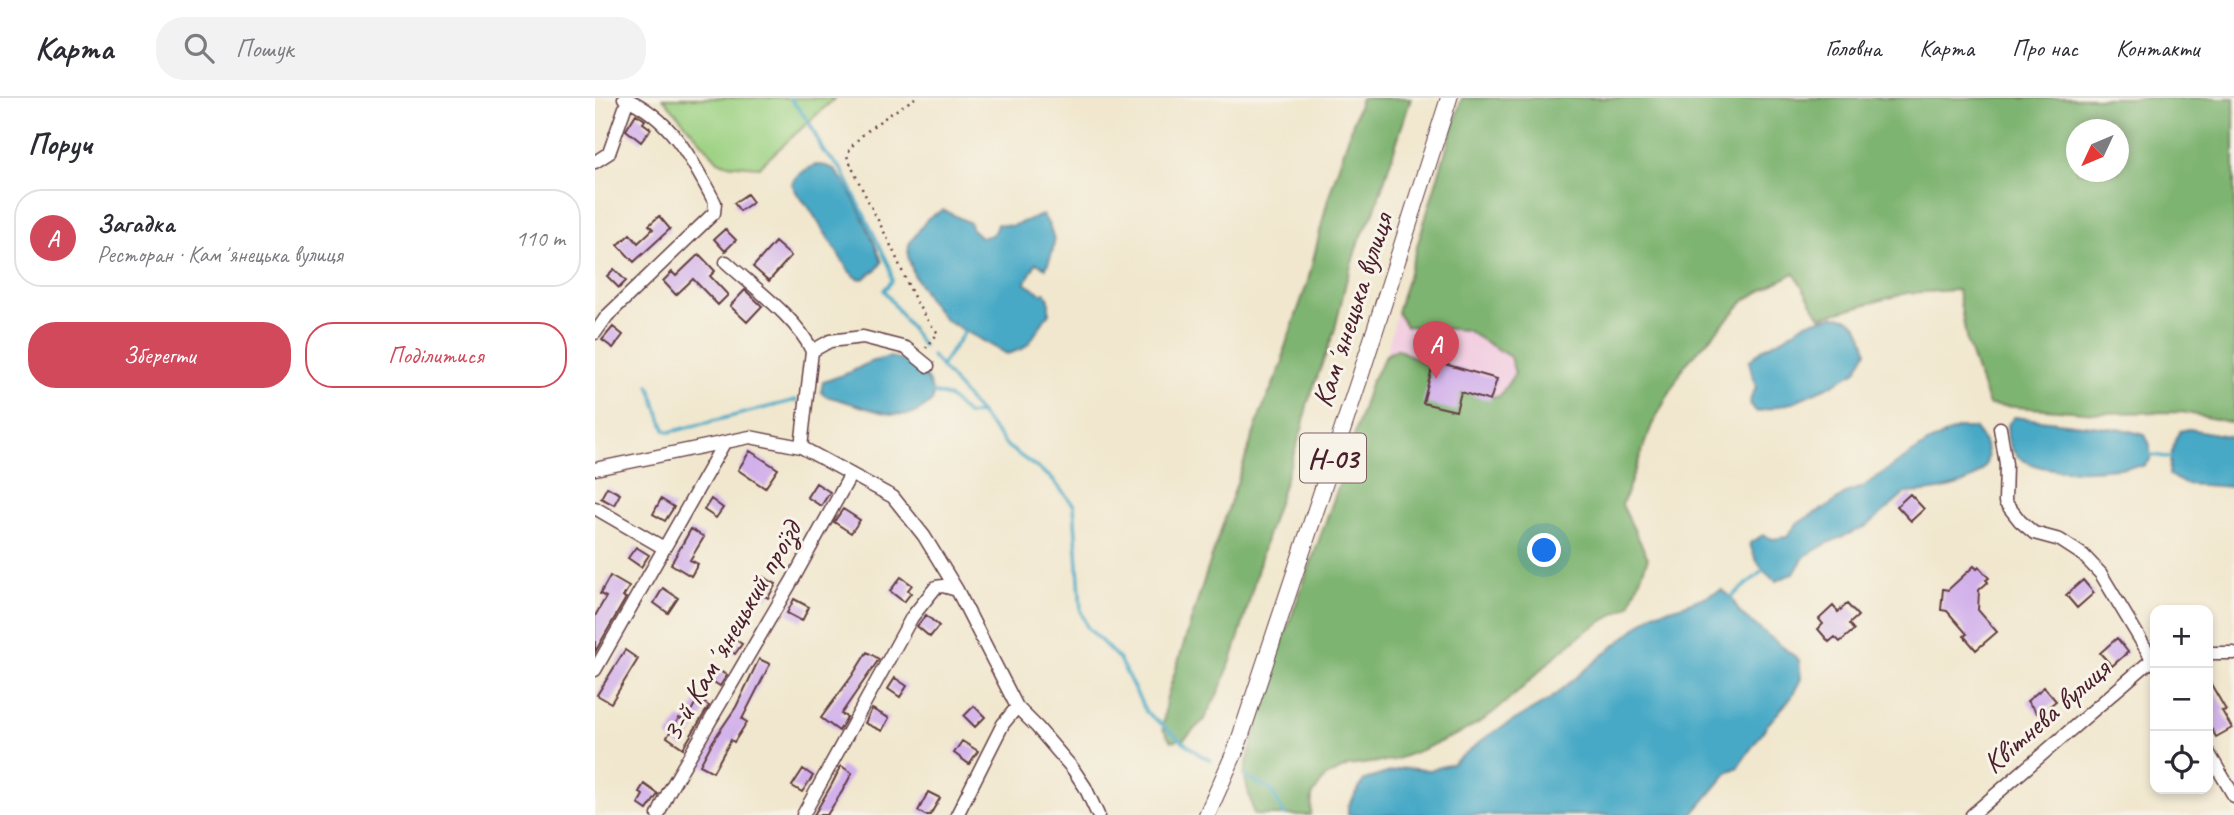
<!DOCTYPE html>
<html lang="uk">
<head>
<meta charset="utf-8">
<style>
  :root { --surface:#fff; --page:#f2f2f3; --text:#2b2b33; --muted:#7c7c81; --line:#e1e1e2; --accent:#d1495b }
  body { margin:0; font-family:Caveat,sans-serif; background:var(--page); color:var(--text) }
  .controls { position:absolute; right:21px; bottom:21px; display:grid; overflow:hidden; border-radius:14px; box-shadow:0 4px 10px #0003 }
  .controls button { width:63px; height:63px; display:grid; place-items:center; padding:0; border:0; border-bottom:2px solid var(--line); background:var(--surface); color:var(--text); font:35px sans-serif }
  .compass { position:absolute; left:1471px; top:21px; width:63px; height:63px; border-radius:50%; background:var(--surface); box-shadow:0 4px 10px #0003; rotate:226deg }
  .you { position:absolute; left:950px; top:453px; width:24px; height:24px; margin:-18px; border:5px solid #fff; border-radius:50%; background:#1a73e8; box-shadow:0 0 0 10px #1a73e833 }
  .badge { display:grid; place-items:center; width:46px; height:46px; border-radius:50%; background:var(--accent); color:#fff; font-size:23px; font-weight:700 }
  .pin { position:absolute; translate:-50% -58px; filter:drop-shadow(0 2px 4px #0008) }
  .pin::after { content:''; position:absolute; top:37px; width:24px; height:21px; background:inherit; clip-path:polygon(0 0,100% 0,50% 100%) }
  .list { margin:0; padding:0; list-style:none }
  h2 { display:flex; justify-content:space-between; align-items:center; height:91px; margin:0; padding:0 28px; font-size:30px }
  h2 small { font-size:23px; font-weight:400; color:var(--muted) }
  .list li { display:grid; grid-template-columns:46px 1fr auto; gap:21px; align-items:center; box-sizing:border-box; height:98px; margin:0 14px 14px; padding:0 14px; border:2px solid var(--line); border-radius:28px }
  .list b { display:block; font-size:26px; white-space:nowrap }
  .list p { margin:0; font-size:23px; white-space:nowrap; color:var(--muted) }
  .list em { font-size:23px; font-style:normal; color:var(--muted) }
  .actions { display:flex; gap:14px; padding:21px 28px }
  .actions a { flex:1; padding:16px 0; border:2px solid var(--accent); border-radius:28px; text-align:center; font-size:24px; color:var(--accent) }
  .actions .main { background:var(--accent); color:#fff }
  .icon { flex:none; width:38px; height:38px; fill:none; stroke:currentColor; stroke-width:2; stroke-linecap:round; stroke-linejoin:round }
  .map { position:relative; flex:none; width:1639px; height:717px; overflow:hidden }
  header { display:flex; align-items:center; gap:42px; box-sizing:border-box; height:98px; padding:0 35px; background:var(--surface); border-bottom:2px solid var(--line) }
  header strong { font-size:33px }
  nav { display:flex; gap:38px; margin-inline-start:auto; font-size:24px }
  .search { width:490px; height:63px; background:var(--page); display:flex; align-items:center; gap:18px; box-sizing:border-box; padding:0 24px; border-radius:28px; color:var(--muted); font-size:26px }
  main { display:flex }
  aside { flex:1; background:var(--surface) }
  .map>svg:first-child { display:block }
</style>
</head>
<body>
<header>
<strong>Карта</strong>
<div class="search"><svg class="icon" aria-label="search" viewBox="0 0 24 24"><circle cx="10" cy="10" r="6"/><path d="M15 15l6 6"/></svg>Пошук</div>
<nav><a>Головна</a><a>Карта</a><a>Про нас</a><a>Контакти</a></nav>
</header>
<main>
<aside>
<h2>Поруч<small></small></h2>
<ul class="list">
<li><span class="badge">A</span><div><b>Загадка</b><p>Ресторан · Камʼянецька вулиця</p></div><em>110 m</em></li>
</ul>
<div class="actions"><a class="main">Зберегти</a><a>Поділитися</a></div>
</aside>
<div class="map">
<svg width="1639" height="717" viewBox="0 0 1639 717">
  <rect width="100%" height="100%" fill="#f7f3e8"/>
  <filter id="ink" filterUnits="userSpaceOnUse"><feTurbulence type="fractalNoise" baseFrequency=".0143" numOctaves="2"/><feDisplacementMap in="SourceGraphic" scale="14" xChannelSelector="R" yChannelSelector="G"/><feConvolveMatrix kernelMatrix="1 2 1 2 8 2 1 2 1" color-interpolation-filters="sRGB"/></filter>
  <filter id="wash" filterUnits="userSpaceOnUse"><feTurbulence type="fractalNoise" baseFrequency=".00686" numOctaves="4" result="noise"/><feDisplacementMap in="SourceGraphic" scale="28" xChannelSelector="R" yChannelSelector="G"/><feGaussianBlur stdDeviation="1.57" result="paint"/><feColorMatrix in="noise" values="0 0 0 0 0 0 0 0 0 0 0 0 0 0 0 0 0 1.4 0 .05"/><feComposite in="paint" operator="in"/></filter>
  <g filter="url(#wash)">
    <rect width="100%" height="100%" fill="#f1e7ce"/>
    <path fill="#f2cfe1" d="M802 214 811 228 871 232 915 259 920 275 904 299 881 296 853 286 836 268 823 260 802 251 791 257Z"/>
    <path fill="#9dd283" stroke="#747857" stroke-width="2" d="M68 0H240L164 69 130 66 123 63Z"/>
    <path fill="#7eb471" stroke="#646a4e" stroke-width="2" fill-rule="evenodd" d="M766 0H816L779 114 763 145 751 184 740 231 712 307 708 328 671 441 647 529 636 563 624 593 608 623 589 641 576 643 568 631 571 602 611 476 666 314 688 264 689 252 713 183 733 101Z
      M867 0H1639V325L1587 314 1503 315 1394 307 1372 245 1363 192 1312 195 1225 219 1199 175 1151 201 1089 268 1057 327 1027 407 1053 460 1035 507 991 533 959 559 922 595 890 621 867 634 826 652 799 662 753 668 730 679 717 698 716 717H659L649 676 676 575 744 387 775 286 791 257 802 251 836 268 853 286 881 296 904 299 920 275 915 259 871 232 811 228 802 214ZM1482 32H1524V74H1482Z"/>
    <path fill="#47a9c6" stroke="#486478" stroke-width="2" d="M221 67C229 67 235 68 241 74 256 89 279 143 287 164L282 171 268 181 262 180 254 173 213 108 203 97 197 86C200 76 212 71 221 67Z
      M348 112 375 125 376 130 386 139C396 139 400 136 402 126L416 128 448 117C462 140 462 146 451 170L441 165 430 185 447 196 450 194 454 202V215L434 245 427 251 412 256 350 222 333 201 319 177 313 159 314 146 333 120Z
      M1239 218C1264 219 1266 232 1272 253L1261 273 1234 288 1196 305 1162 314 1155 307 1156 299 1161 290 1154 263 1169 250 1189 240 1210 225Z
      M295 259C317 263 338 278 338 302 332 307 326 313 319 315 294 322 256 303 230 298L226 294 228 284 256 274 275 264Z
      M1419 319 1531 332 1550 337 1555 347V362L1548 368C1515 369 1428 386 1414 345 1412 340 1413 333 1412 328Z
      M1364 330H1379C1423 381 1348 395 1311 395L1272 428 1233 445 1210 458 1199 475 1181 483C1167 473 1159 462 1155 445L1168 437 1178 441 1192 439 1201 427 1214 418 1232 409 1253 394 1268 389 1280 380 1334 344Z
      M1594 331 1639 339V389L1590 386 1574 377C1575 361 1577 346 1585 333Z
      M1127 492 1136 499 1145 515 1204 562 1206 581 1196 600 1173 626 1143 669 1133 674 1097 717H753V709L769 682 808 670 834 672 857 666 894 637 954 602 1059 515 1089 507Z"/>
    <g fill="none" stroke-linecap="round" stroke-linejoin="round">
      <path stroke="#47a9c6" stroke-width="3.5" d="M195 0 214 24 228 53 247 72 295 169 297 183 289 192 328 248
        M337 258 413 349 455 379 479 407 486 513 492 529 524 561 551 614 605 657 616 662
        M346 268 372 230
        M54 287 70 332 75 334 201 302
        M333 293 354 299 373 317 386 315
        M1551 356 1578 360
        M1134 501 1171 470
        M649 678 675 691 690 717"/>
    </g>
    <g id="blocks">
      <path fill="#d2b0eb" d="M41 16 50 22 48 25 56 31 46 44 31 32Z
        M152 96 158 104 145 113 139 105Z
        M64 118 75 131 39 164 23 147 35 136 43 145 58 131 54 127Z
        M130 131 141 142 130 153 119 141Z
        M180 144 196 158 174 183 158 169Z
        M104 156 120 173 115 178 133 197 123 207 98 181 81 197 68 183 77 174 81 178Z
        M19 171 31 183 24 190 12 178Z
        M150 192 167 208 152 224 135 208Z
        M18 229 28 237 18 250 7 242Z
        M839 263 902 281 895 303 866 294 861 313 828 305Z
        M155 353 183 371 170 390 143 372Z
        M221 385 235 394 226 408 212 399Z
        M12 389 25 396 19 407 6 400Z
        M1315 396 1329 411 1316 423 1302 408Z
        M66 401 79 409 70 423 58 416Z
        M116 401 128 410 121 420 109 412Z
        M248 411 265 422 256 435 239 424Z
        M96 431 109 439 95 462 103 466 96 478 76 466Z
        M41 449 54 457 46 469 33 460Z
        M1379 468 1382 471 1384 469 1394 480 1391 482 1393 484 1384 492 1383 512 1402 534 1381 552 1369 538 1372 536 1352 513 1346 512 1348 491 1353 492Z
        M15 478 34 489 28 499 31 500 0 554V518L11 499 5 496Z
        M168 479 181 486 173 500 160 493Z
        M306 479 317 487 313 492 316 495 309 504 295 493Z
        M1488 482 1499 495 1482 510 1471 497Z
        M68 490 83 500 73 515 59 505Z
        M199 501 214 509 207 523 192 515Z
        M1252 506 1263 518 1254 526 1259 532 1245 544 1240 539 1234 544 1223 531 1228 526 1224 521 1238 508 1243 514Z
        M331 517 344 528 335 539 322 528Z
        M135 538 147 546 140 556 128 548Z
        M1522 540 1533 554 1517 568 1505 555Z
        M30 552 43 561 16 605 2 597Z
        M272 554 284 561 246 616 252 619 244 633 226 620 257 578Z
        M164 561 175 566 147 621 152 624 139 644 136 642 118 674 105 667 118 643 141 609Z
        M117 569 132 577 125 588 111 579Z
        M300 580 312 588 305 599 293 591Z
        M1613 581 1631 612 1627 613 1637 630 1621 639 1613 625Z
        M1449 589 1461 603 1444 617 1432 603Z
        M103 601 114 608 88 650 72 639 84 620 90 623Z
        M379 608 390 619 380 629 369 618Z
        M277 611 294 620 287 633 270 625Z
        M367 643 383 653 374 666 359 655Z
        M246 668 257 675 248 692 232 717H219L237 686Z
        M208 671 218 678 207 694 197 688Z
        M49 686 63 696 52 712 43 706 48 697 44 694Z
        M333 694 345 700 335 717H330L323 713Z"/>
    </g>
  </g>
  <g filter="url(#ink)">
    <use href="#blocks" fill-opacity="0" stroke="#633d43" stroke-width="2"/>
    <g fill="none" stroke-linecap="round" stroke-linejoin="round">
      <g stroke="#633d43" stroke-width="15">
        <path id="minor" d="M0 64 14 55 33 1
          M131 164C157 188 203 221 217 253L206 349
          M0 235 12 218 119 115 120 105C98 63 76 19 29 0
          M217 253 235 243 268 239 311 250 333 268
          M1405 330 1411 366 1410 404 1425 423 1439 435 1465 442 1488 457 1506 476 1560 566
          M0 371 155 339 206 349 298 399 329 438 362 492 422 609 442 629 478 671 490 689 503 717
          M0 410 69 450
          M1613 555H1639
          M0 572 129 345
          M1613 654 1639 698
          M63 717 73 695 198 481 256 376
          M208 717 317 519 341 489 348 488 362 492
          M362 717 408 626 422 609
          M1377 717 1560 559"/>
      </g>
      <g stroke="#633d43" stroke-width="18">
        <path id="major" d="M612 717 642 649 766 276 854 0"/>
      </g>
      <path stroke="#633d43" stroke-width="2.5" stroke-dasharray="2 5" stroke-linecap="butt" d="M320 0C302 12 257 38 252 58 265 89 282 119 297 150 311 180 320 210 343 235L331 250"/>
      <use href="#minor" stroke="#fff" stroke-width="12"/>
      <use href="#major" stroke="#fff" stroke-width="16"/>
    </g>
  </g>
  <g text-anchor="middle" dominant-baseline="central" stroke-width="6" stroke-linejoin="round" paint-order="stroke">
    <rect fill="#f7f3e8" stroke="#7e5f64" stroke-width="2" x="705" y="335.5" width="66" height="49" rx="5"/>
    <g font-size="28" font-weight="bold" fill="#4a1f2b">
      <text x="738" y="360">Н-03</text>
    </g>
    <g font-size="30" fill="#4a1f2b" stroke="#f7f3e8">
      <text transform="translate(757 212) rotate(-72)">Камʼянецька вулиця</text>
      <text transform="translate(136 533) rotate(-60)">3-й Камʼянецький проїзд</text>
      <text transform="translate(1451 618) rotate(-41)">Квітнева вулиця</text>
    </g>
  </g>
</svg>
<div class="controls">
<button>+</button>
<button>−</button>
<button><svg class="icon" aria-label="locate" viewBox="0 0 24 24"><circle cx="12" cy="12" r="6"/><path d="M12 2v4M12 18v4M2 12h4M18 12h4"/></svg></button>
</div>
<svg class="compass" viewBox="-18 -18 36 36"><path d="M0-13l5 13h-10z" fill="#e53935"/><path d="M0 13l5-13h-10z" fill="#7c7c81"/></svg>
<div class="you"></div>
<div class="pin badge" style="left:841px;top:281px">A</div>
</div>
</main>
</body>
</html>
